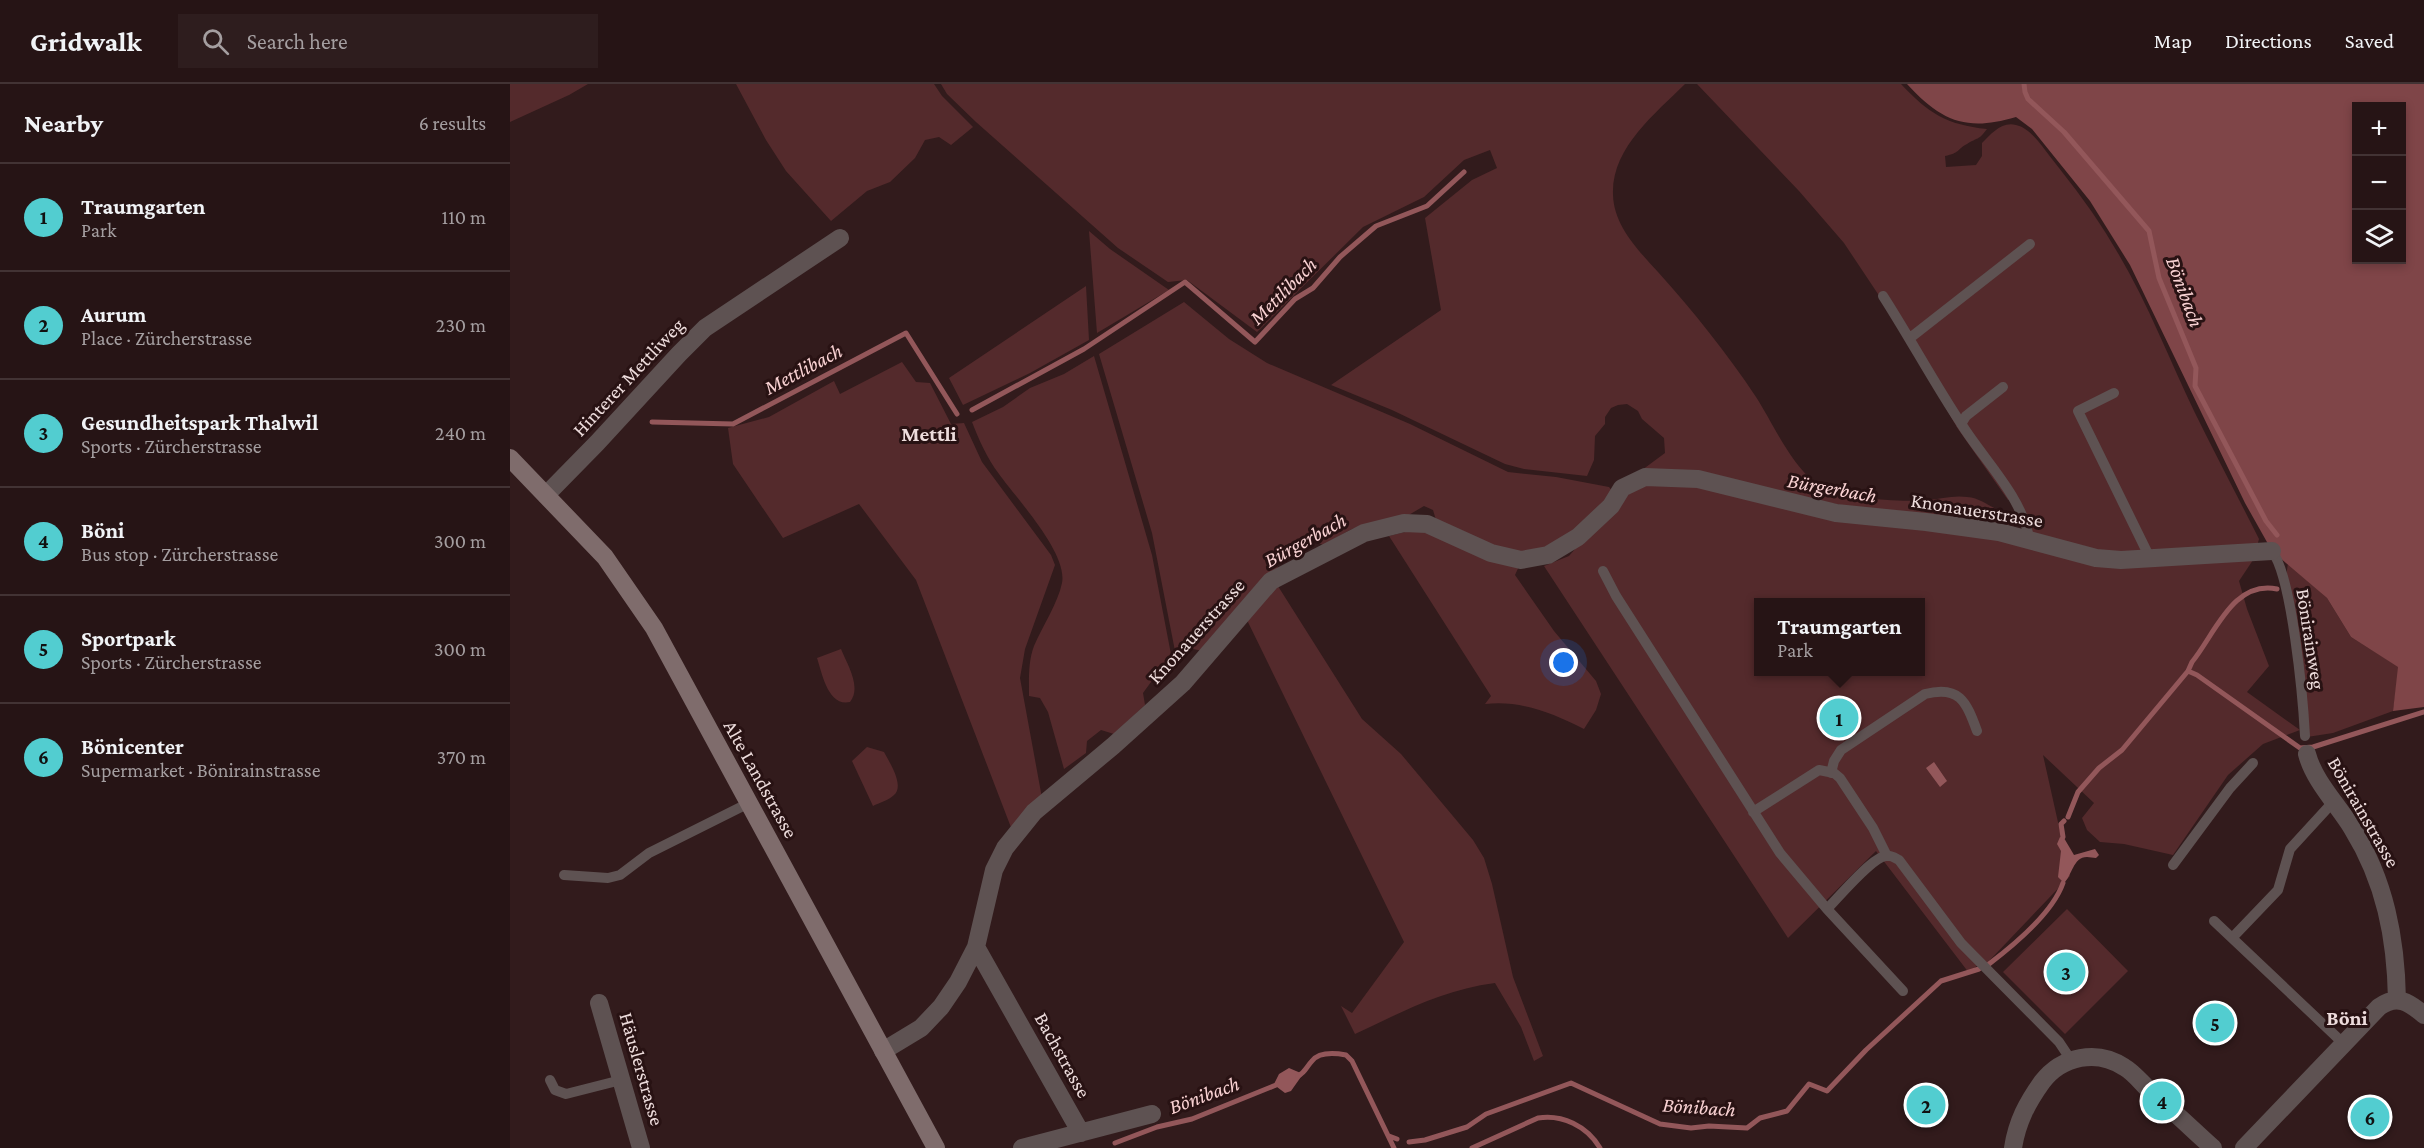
<!DOCTYPE html>
<html lang="en">
<head>
<meta charset="utf-8">
<style>
  :root { --surface:#261415; --page:#2e1d1e; --text:#f1f3f6; --muted:#a49ea0; --line:#423334; --accent:#52cdd0 }
  body { margin:0; font-family:"Crimson Pro",serif; background:var(--page); color:var(--text) }
  .controls { position:absolute; right:18px; top:18px; display:grid; overflow:hidden; border-radius:0px; box-shadow:0 3px 9px #0003 }
  .controls button { width:54px; height:54px; display:grid; place-items:center; padding:0; border:0; border-bottom:2px solid var(--line); background:var(--surface); color:var(--text); font:30px sans-serif }
  .you { position:absolute; left:1054px; top:579px; width:21px; height:21px; margin:-15px; border:4px solid #fff; border-radius:50%; background:#1a73e8; box-shadow:0 0 0 9px #1a73e833 }
  .badge { display:grid; place-items:center; width:39px; height:39px; border-radius:50%; background:var(--accent); color:#111; font-size:20px; font-weight:700 }
  .pin { position:absolute; translate:-50% -50%; border:3px solid #fff; box-shadow:0 2px 6px #0006 }
  .popup { position:absolute; left:1244px; top:514px; width:171px; height:78px; box-sizing:border-box; display:grid; place-content:center; border-radius:0px; background:var(--surface); filter:drop-shadow(0 2px 4px #0005); font-size:20px; white-space:nowrap; color:var(--muted) }
  .popup b { font-size:22px; color:var(--text) }
  .popup::after { content:''; position:absolute; left:50%; top:100%; margin-left:-12px; border:12px solid transparent; border-top-color:var(--surface) }
  .list { margin:0; padding:0; list-style:none }
  h2 { display:flex; justify-content:space-between; align-items:center; height:78px; margin:0; padding:0 24px; font-size:26px }
  h2 small { font-size:20px; font-weight:400; color:var(--muted) }
  .list li { display:grid; grid-template-columns:39px 1fr auto; gap:18px; align-items:center; box-sizing:border-box; height:108px; padding:0 24px; border-top:2px solid var(--line) }
  .list b { display:block; font-size:22px; white-space:nowrap }
  .list p { margin:0; font-size:20px; white-space:nowrap; color:var(--muted) }
  .list em { font-size:20px; font-style:normal; color:var(--muted) }
  .icon { flex:none; width:33px; height:33px; fill:none; stroke:currentColor; stroke-width:2; stroke-linecap:round; stroke-linejoin:round }
  .map { position:relative; flex:none; width:1914px; height:1064px; overflow:hidden }
  header { display:flex; align-items:center; gap:36px; box-sizing:border-box; height:84px; padding:0 30px; background:var(--surface); border-bottom:2px solid var(--line) }
  header strong { font-size:28px }
  nav { display:flex; gap:33px; margin-inline-start:auto; font-size:21px }
  .search { width:420px; height:54px; background:var(--page); display:flex; align-items:center; gap:15px; box-sizing:border-box; padding:0 21px; border-radius:0px; color:var(--muted); font-size:22px }
  main { display:flex }
  aside { flex:1; background:var(--surface) }
  .map>svg:first-child { display:block }
</style>
</head>
<body>
<header>
<strong>Gridwalk</strong>
<div class="search"><svg class="icon" aria-label="search" viewBox="0 0 24 24"><circle cx="10" cy="10" r="6"/><path d="M15 15l6 6"/></svg>Search here</div>
<nav><a>Map</a><a>Directions</a><a>Saved</a></nav>
</header>
<main>
<aside>
<h2>Nearby<small>6 results</small></h2>
<ul class="list">
<li><span class="badge">1</span><div><b>Traumgarten</b><p>Park</p></div><em>110 m</em></li>
<li><span class="badge">2</span><div><b>Aurum</b><p>Place · Zürcherstrasse</p></div><em>230 m</em></li>
<li><span class="badge">3</span><div><b>Gesundheitspark Thalwil</b><p>Sports · Zürcherstrasse</p></div><em>240 m</em></li>
<li><span class="badge">4</span><div><b>Böni</b><p>Bus stop · Zürcherstrasse</p></div><em>300 m</em></li>
<li><span class="badge">5</span><div><b>Sportpark</b><p>Sports · Zürcherstrasse</p></div><em>300 m</em></li>
<li><span class="badge">6</span><div><b>Bönicenter</b><p>Supermarket · Bönirainstrasse</p></div><em>370 m</em></li>
</ul>
</aside>
<div class="map">
<svg width="1914" height="1064" viewBox="0 0 1914 1064">
  <rect width="100%" height="100%" fill="#321b1c"/>
  <path fill="#542a2c" fill-rule="evenodd" d="M0 0H78L59 11 0 38Z
    M226 0H424L432 12 463 43 441 61 429 53 415 56 405 74 380 98 357 107 321 137 276 87 256 56Z
    M431 0H1175C1145 30 1101 64 1103 111 1104 142 1128 166 1148 188 1183 227 1217 269 1246 313 1263 339 1280 380 1306 399 1326 414 1392 419 1417 416 1430 415 1444 411 1457 413 1469 414 1476 420 1486 425 1492 427 1498 428 1504 429L1506 442 1482 438 1467 424 1442 422 1429 431 1360 426 1132 386 1155 369 1154 354 1132 335 1128 327 1117 320 1108 321 1101 324 1095 333V340L1085 352 1084 376 1077 392 1014 385 995 380 882 326 821 301 931 226 915 134 962 96 987 84 980 66 954 76 914 113 853 143 747 248 677 196 658 198 608 164 466 38 437 10Z
    M1187 0H1391C1418 29 1437 41 1477 45 1468 57 1468 53 1457 60 1446 66 1450 69 1435 72L1436 83 1466 81 1472 72V59C1481 50 1492 37 1506 41 1521 44 1533 64 1542 75 1564 103 1585 130 1603 161 1636 214 1658 273 1685 329 1706 372 1728 413 1749 455L1743 476 1729 497 1737 525 1759 582 1737 608 1790 646 1753 660 1718 691 1663 771 1614 760 1590 758 1577 746 1572 734 1584 719 1533 671 1560 792 1478 878 1470 879 1459 889 1366 767 1278 854 1034 482 1059 472 1115 407 1139 398 1163 397 1518 458 1502 414 1498 416 1448 345 1380 228 1334 159 1289 107ZM1248 518H1410V588H1248Z
    M579 147 600 165 659 206 587 249Z
    M576 202 579 256 520 289 453 321 439 294Z
    M674 218 719 255 757 279 900 340 998 388 1046 393 1099 403 1103 408 1067 448 1024 468 1007 469 987 465 926 436 923 426 914 422 897 432 842 445 813 461C795 452 781 460 765 471L768 485 693 567 683 565 665 567 642 449 589 270Z
    M584 272 642 471 664 586 641 598 633 609 635 621 604 650 591 646 577 657 576 669 554 685 538 628 530 614 519 612C519 595 518 578 524 562 532 543 548 519 552 499 558 469 506 414 489 390 477 374 469 356 462 338L493 323 520 304 554 290Z
    M392 278 406 298 420 299 441 340 454 339 472 378 541 471 545 481 515 565 510 594 532 714 502 746 406 496 349 420 273 454 223 380 218 344 259 333 324 297 330 310Z
    M903 446 933 452 1011 478 1005 491 1044 547 1086 597 1091 610 1086 626 1074 645C1042 629 1011 616 975 620L981 612 879 452Z
    M1778 479 1817 514 1841 553 1889 583 1883 627 1823 649 1797 653 1776 493Z
    M766 499 852 635 891 670 963 756 974 774 982 800 1003 893 1033 972 1024 977 1011 943 985 899C932 906 892 928 845 950L831 922 842 929 894 858 736 534Z
    M331 565C337 580 352 603 340 618 318 623 312 589 307 574Z
    M357 663 374 668C379 678 395 701 384 711 379 716 369 719 363 722L342 677Z
    M1557 825 1618 887 1555 950 1493 888Z"/>
  <path fill="#7f4548" fill-rule="evenodd" d="M1397 0H1914V623L1883 627 1888 583 1841 553 1817 514 1762 467 1735 419 1620 181 1580 117 1522 45 1506 33C1456 48 1431 37 1397 0ZM1846 22H1892V176H1846Z"/>
  <path fill="#93575a" d="M1424 678 1437 697 1430 703 1416 684Z
    M1550 753 1554 754 1564 771 1585 765 1589 771 1586 774C1583 774 1580 773 1577 773 1563 773 1562 792 1554 799L1548 793 1551 767 1547 760Z
    M779 984 793 990 781 1007 775 1009 767 1003 762 1004 769 990Z"/>
  <g fill="none" stroke-linecap="round" stroke-linejoin="round">
    <path stroke="#93575a" stroke-width="5" d="M1514 0 1515 8 1518 15 1554 48 1639 147 1649 194 1686 284 1685 302 1756 437 1767 451
      M462 326 574 265 675 198 745 258 785 215 803 204 830 173 866 142 917 122 954 88
      M142 338 223 340 396 249 447 330
      M1678 587 1687 591 1790 664 1803 663 1914 628
      M1558 733 1568 708 1589 684 1612 666 1678 587 1682 578C1705 550 1723 496 1767 505
      M1553 753 1551 740 1554 737
      M1479 880C1504 861 1543 828 1553 799
      M788 992C796 988 796 983 802 977 809 968 825 969 836 971L842 977 884 1064
      M879 1052 887 1055
      M899 1058 915 1056 957 1043 976 1030 1061 999 1150 1040 1181 1044 1199 1042 1237 1044 1250 1034 1277 1027 1299 1000 1317 1007 1356 966 1431 897 1469 885
      M605 1059 647 1043 682 1035 766 1001
      M962 1064 1028 1034C1052 1030 1077 1042 1090 1064"/>
    <path stroke="#5e5252" stroke-width="10" d="M1373 212C1400 254 1424 299 1452 341 1474 376 1512 413 1519 454
      M1400 254 1520 160
      M1604 309 1568 327 1640 474
      M1451 340 1456 332 1493 303
      M1762 467C1782 493 1793 614 1795 652
      M1093 487 1106 512 1270 769 1317 825 1393 907
      M1321 689 1324 677 1331 666 1415 610C1449 601 1456 617 1467 647
      M1243 728 1309 686 1324 689 1330 694 1363 744 1377 772
      M1663 781 1720 704 1743 679
      M54 791 98 794 110 791 139 769 239 719
      M1317 825C1329 813 1362 773 1376 772 1381 771 1385 774 1389 776L1451 859 1549 958 1561 976
      M1704 837 1833 959
      M1723 853 1768 806 1780 765 1824 717
      M40 996 45 1006 56 1010 111 996"/>
    <path stroke="#5e5252" stroke-width="18" d="M36 411 87 359 169 270 195 244 330 154
      M1797 670C1804 697 1828 721 1842 744 1875 797 1886 854 1887 916
      M466 863 571 1049
      M89 919 131 1064
      M373 967 411 944 431 923 448 898 466 863 484 786 495 764 524 728 603 662 673 599 761 497 854 449 894 439 917 440 981 469 1011 476 1038 471 1068 453 1101 422 1112 404 1135 393 1188 395 1326 429 1416 438 1489 448 1586 474 1611 476 1762 467
      M512 1064 642 1030
      M1503 1064C1507 1038 1517 1019 1532 998 1552 972 1587 965 1614 983 1623 988 1631 998 1638 1005 1660 1024 1681 1044 1703 1064
      M1734 1064 1869 923C1887 910 1899 918 1914 931"/>
    <path stroke="#7f6c6c" stroke-width="18" d="M0 374 95 473 144 544 426 1064"/>
  </g>
  <g text-anchor="middle" dominant-baseline="central" stroke-width="6" stroke-linejoin="round" paint-order="stroke">
    <g font-size="20" fill="#eddcdc" stroke="#281213">
      <text transform="translate(118 293) rotate(-47)">Hinterer Mettliweg</text>
      <text transform="translate(1467 426) rotate(9)">Knonauerstrasse</text>
      <text transform="translate(686 547) rotate(-48)">Knonauerstrasse</text>
      <text transform="translate(1801 555) rotate(81)">Bönirainweg</text>
      <text transform="translate(251 695) rotate(61)">Alte Landstrasse</text>
      <text transform="translate(1854 728) rotate(60)">Bönirainstrasse</text>
      <text transform="translate(553 971) rotate(61)">Bachstrasse</text>
      <text transform="translate(132 985) rotate(74)">Häuslerstrasse</text>
    </g>
    <g font-size="21" font-style="italic" fill="#f9d2d3" stroke="#281213">
      <text transform="translate(773 207) rotate(-45)">Mettlibach</text>
      <text transform="translate(1675 208) rotate(70)">Bönibach</text>
      <text transform="translate(293 285) rotate(-28)">Mettlibach</text>
      <text transform="translate(1322 404) rotate(10)">Bürgerbach</text>
      <text transform="translate(795 456) rotate(-29)">Bürgerbach</text>
      <text transform="translate(694 1011) rotate(-20)">Bönibach</text>
      <text transform="translate(1189 1023) rotate(4)">Bönibach</text>
    </g>
    <g font-size="21" font-weight="bold" fill="#eddcdc" stroke="#281213">
      <text x="419" y="350">Mettli</text>
      <text x="1837" y="934">Böni</text>
    </g>
  </g>
</svg>
<div class="controls">
<button>+</button>
<button>−</button>
<button><svg class="icon" aria-label="layers" viewBox="0 0 24 24"><path d="M12 4l9 5-9 5-9-5zM3 14l9 5 9-5"/></svg></button>
</div>
<div class="you"></div>
<div class="pin badge" style="left:1329px;top:634px">1</div>
<div class="popup"><b>Traumgarten</b>Park</div>
<div class="pin badge" style="left:1416px;top:1021px">2</div>
<div class="pin badge" style="left:1556px;top:888px">3</div>
<div class="pin badge" style="left:1652px;top:1017px">4</div>
<div class="pin badge" style="left:1705px;top:939px">5</div>
<div class="pin badge" style="left:1860px;top:1033px">6</div>
</div>
</main>
</body>
</html>
